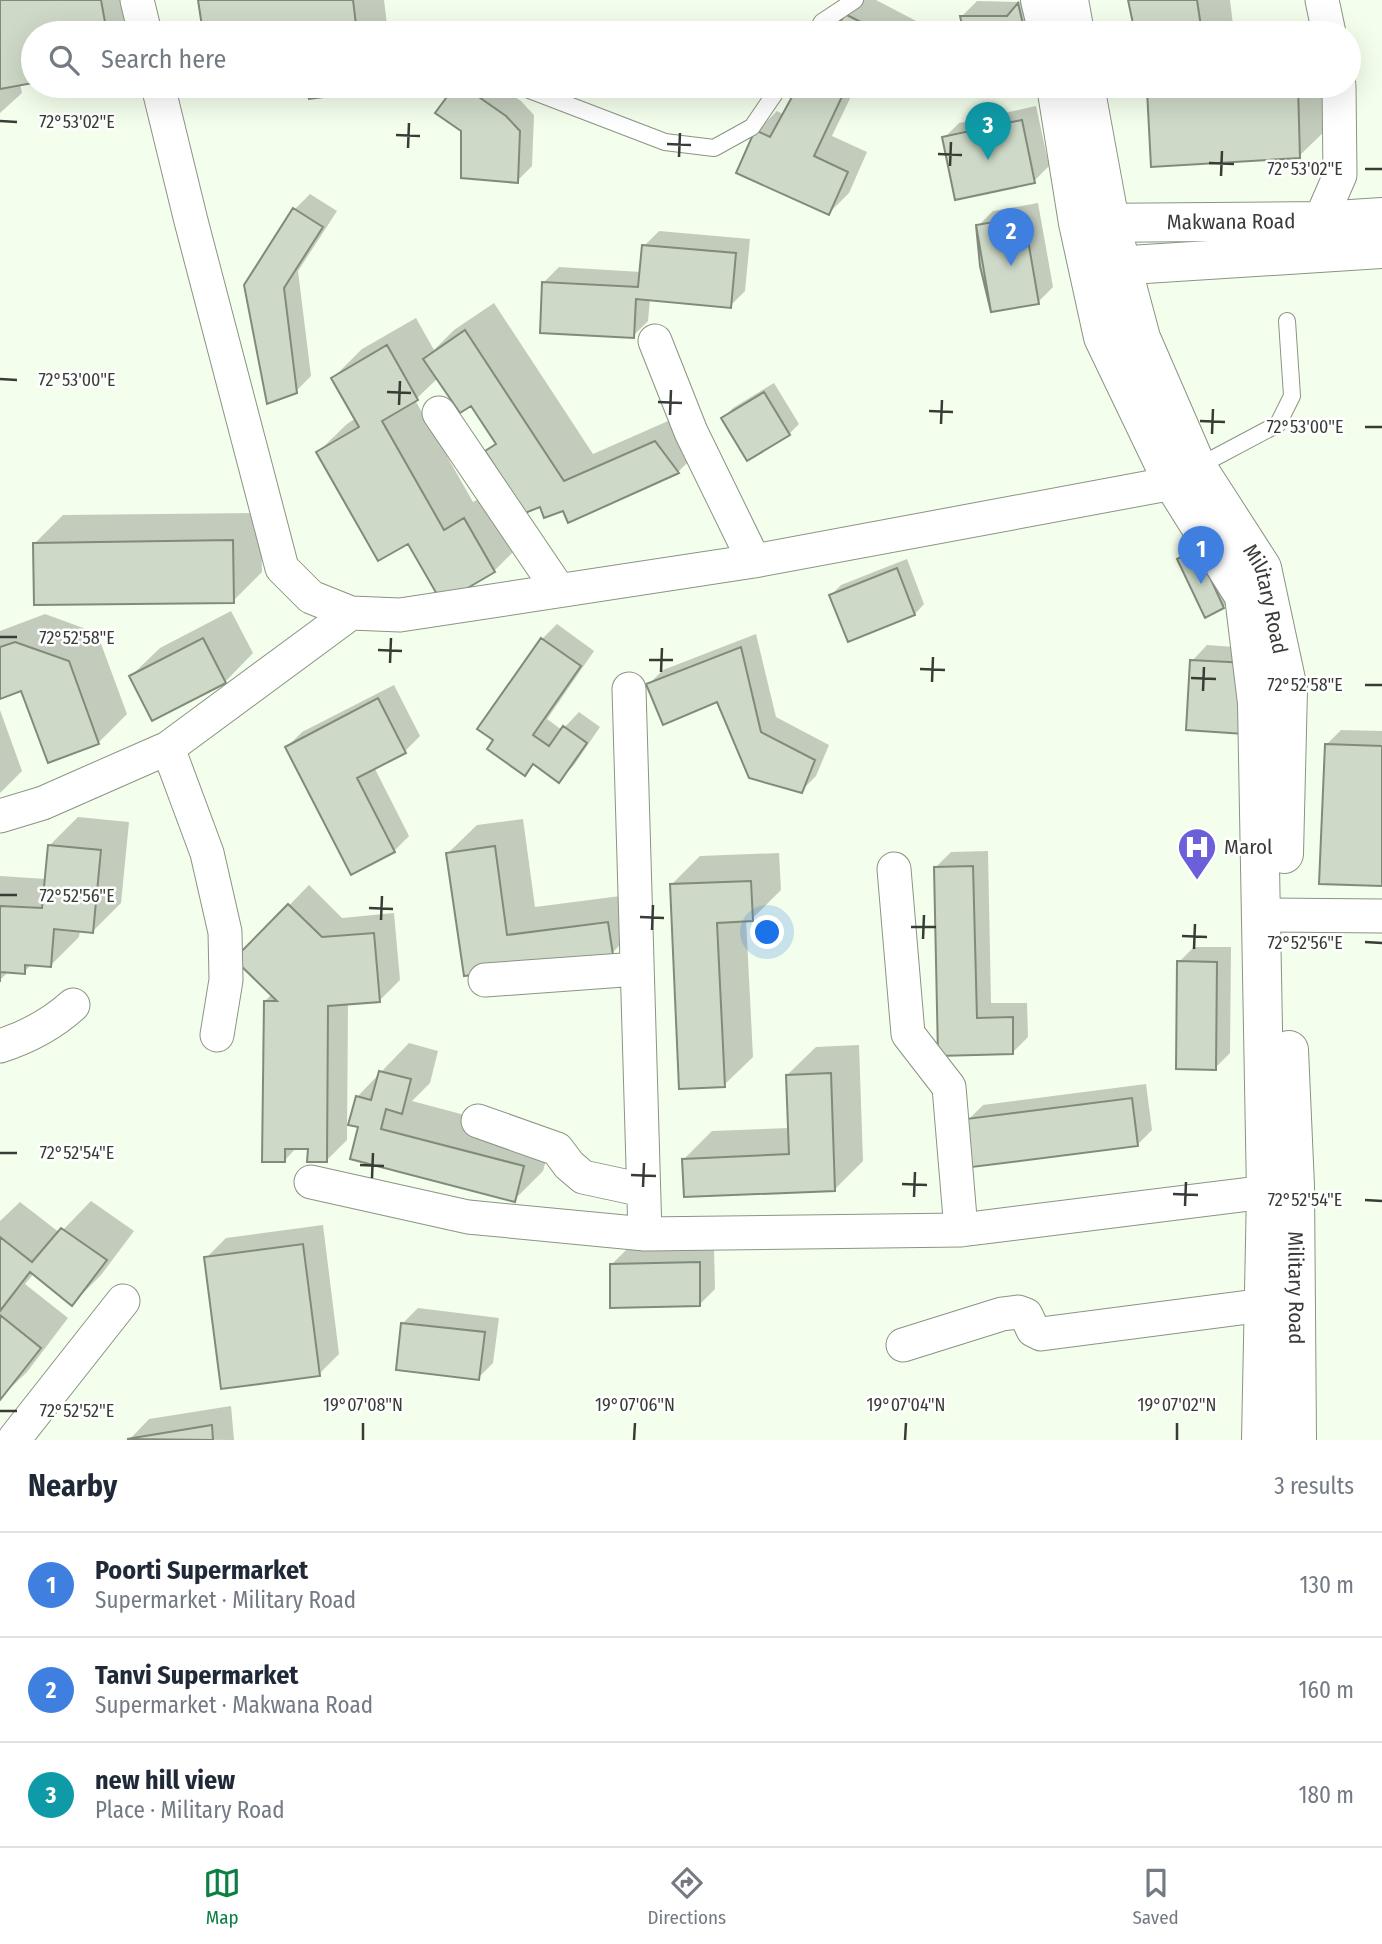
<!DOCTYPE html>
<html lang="en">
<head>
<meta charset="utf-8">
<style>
  :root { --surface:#fff; --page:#f2f2f3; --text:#1f2937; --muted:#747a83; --line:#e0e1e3; --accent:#0b8043 }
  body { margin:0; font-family:"Fira Sans Condensed",sans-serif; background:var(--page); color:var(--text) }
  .you { position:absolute; left:768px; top:933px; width:24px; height:24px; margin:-18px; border:5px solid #fff; border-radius:50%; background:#1a73e8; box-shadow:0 0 0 10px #1a73e833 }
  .badge { display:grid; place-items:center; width:46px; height:46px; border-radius:50%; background:var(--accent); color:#fff; font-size:23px; font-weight:700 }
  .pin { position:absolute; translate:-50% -58px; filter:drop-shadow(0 2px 4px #0008) }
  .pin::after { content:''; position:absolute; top:37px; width:24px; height:21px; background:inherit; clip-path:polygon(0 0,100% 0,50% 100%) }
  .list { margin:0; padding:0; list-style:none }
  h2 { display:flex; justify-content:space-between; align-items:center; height:91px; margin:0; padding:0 28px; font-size:30px }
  h2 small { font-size:23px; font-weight:400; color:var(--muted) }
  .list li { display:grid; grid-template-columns:46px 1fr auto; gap:21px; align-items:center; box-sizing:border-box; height:105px; padding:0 28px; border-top:2px solid var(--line) }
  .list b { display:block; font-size:26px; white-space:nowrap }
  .list p { margin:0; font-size:23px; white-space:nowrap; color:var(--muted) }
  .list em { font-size:23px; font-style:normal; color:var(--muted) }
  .icon { flex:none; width:38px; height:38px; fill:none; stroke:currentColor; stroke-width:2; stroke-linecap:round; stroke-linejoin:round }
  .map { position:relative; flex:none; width:1382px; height:1440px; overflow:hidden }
  .search { position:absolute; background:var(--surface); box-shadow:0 7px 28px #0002; left:21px; right:21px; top:21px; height:77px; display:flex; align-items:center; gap:18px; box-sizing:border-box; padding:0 24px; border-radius:38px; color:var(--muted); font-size:26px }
  .sheet { height:406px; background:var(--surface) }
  nav { display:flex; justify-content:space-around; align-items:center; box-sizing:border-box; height:98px; border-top:2px solid var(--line); background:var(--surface); font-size:19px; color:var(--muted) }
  nav a { display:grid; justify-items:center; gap:4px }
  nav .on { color:var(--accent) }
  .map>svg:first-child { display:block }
</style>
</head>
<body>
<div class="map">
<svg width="1382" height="1440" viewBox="0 0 1382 1440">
  <rect width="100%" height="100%" fill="#f3feec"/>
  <path fill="#0003" d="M0 0H124L130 33H33V81L20 84 22 93 0 113Z
    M200 0H384L388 33H205Z
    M861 0H876L922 24 917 33H829Z
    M1130 0H1230L1234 33H1137Z
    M977 1 1022 2 1043 33H965L962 16Z
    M457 86H499L521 101 534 115 532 166 517 181 462 131 437 113Z
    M800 86H856L832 136 867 152 849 193 829 213 757 131 777 111 784 115Z
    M1148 86H1327L1328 128 1299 156 1149 89Z
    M1036 106 1049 166 1034 181 944 138 959 123Z
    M310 194 337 211 298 271 311 376 296 391 246 285 295 209Z
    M1038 203 1053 287 1038 302 978 226 993 211Z
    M659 231 750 239 745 291 730 306 650 299 648 321 633 336 544 282 559 267 641 272 644 246Z
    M494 303 593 454 684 414 706 444 678 472 564 509 541 505 487 452 496 442 471 404 438 378 415 400 473 502 493 491 523 542 494 571 442 601 409 541 318 452 347 424 356 418 333 378 362 349 416 318 434 350 454 330Z
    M774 383 799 424 789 434 723 418 733 408Z
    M261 513 262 572 233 601 35 543 63 515Z
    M1194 544 1238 592 1223 607 1179 559Z
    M907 559 924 604 915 614 831 595 841 585Z
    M231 611 253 653 225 682 131 676 160 648Z
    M45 614 97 633 127 714 98 743 23 689 0 697V631Z
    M557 624 594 651 547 719 562 730 579 712 600 727 574 765 559 780 535 763 525 774 542 639Z
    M756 634 776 717 829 745 816 776 801 791 718 700 648 685 663 670Z
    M1207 645 1262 649 1188 729 1192 661Z
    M394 685 420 736 405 751 374 767 409 836 394 851 352 873 287 747 302 732Z
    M0 710 22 771 0 793Z
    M1341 730 1382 731V885L1326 745Z
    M78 817 129 822 121 903 93 931 80 930 79 937 51 965 32 964 24 972 9 971 0 980V876L46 879 50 845Z
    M523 819 535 907 636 894 640 925 612 953 466 974 448 853 477 825Z
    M988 851 991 1003H1027L1028 1037 1013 1052 940 1054 936 867 951 852Z
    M779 853 781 890 752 919H746L753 1057 724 1085 671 885 700 856Z
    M309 885 342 918 394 913 400 980 380 1000 348 1003 347 1140 327 1160 310 1148 297 1147 285 1160 265 1001 272 994 237 959Z
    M1194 947H1231L1230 1053 1215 1068 1179 962Z
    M409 1043 438 1051 430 1083 412 1101 552 1138 543 1171 514 1200 360 1126 357 1097Z
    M859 1045 863 1161 835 1189 684 1159 712 1131 789 1128 787 1075 816 1047Z
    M1146 1084 1152 1130 1137 1145 968 1120 983 1105Z
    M91 1201 134 1231 101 1275 72 1304 34 1273 25 1284 68 1318 27 1372 0 1398V1221L20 1202 60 1233Z
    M323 1225 339 1354 319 1374 206 1258 226 1238Z
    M714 1248 715 1289 700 1304 611 1265 626 1250Z
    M418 1308 499 1318 493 1363 478 1378 403 1323Z
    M231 1406 234 1440 130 1439 149 1419Z"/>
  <path fill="#ced9c7" stroke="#818b7b" stroke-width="2" d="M0 0H101L107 33H33V83L0 89Z
    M198 0H353L357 33H203Z
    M1128 0H1197L1202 33H1135Z
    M1018 3 1025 33H964L960 16H1007Z
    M845 14 882 33H834Z
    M307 86H363L364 92 309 99Z
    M455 86H463L506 116 520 131 518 183 461 178V131L435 113Z
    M798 86H847L814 156 848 172 829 215 736 173 755 130 770 137Z
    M1146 86H1210V87L1147 90Z
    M1298 86 1300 158 1151 167 1147 90 1212 86Z
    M1022 120 1035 183 955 200 942 137Z
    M293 208 323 227 284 288 297 393 267 404 244 285Z
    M1024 217 1039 304 991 312 976 225Z
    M1024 217 1039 304 991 312 980 266 976 225Z
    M642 245 736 253 731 308 636 299 634 338 540 333 542 282 638 287Z
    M465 330 564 481 655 441 679 473 568 523 563 511 544 518 540 507 525 513 485 451 496 444 471 406 460 413 423 359Z
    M387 345 418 400 382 421 444 530 464 518 495 572 442 603 408 544 378 561 316 452 359 427 331 378Z
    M764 392 790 435 747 461 721 418Z
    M233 540 234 603 34 605 33 543Z
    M1197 549 1224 608 1205 618 1177 559Z
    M897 568 915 615 848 642 829 595Z
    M203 638 226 683 152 721 129 676Z
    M541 638 581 666 533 735 549 746 563 726 587 743 559 783 533 764 525 776 487 749 493 740 477 729Z
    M15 642 69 661 99 744 48 763 21 691 0 699V647Z
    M741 647 761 732 815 760 802 793 749 778 717 702 663 725 646 684Z
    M1190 660 1248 663 1244 734 1186 730Z
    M378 698 406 753 357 778 395 852 351 875 285 747Z
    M1325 744 1382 746V886L1319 884Z
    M48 845 101 850 93 933 54 929 51 967 25 965V974L0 972V982V906L42 908Z
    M495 846 507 935 608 922 613 955 464 976 446 853Z
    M973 866 977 1018 1013 1017V1054L938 1056 934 867Z
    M751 881 753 921 717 923 725 1087 679 1089 670 884Z
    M288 904 322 937 374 933 380 1002 328 1006 327 1162H307L308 1149H285V1162H262L264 1001H277L234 959Z
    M1177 961 1217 962 1216 1070 1176 1069Z
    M379 1071 411 1079 402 1114 386 1109 381 1129 524 1166 515 1202 350 1159 358 1127 348 1125 356 1096 371 1100Z
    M831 1073 835 1191 684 1197 682 1159 789 1154 786 1075Z
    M1132 1098 1138 1146 972 1167 966 1119Z
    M61 1228 107 1260 72 1306 30 1272 0 1311V1237L32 1262Z
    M303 1244 320 1376 221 1389 204 1257Z
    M700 1262V1306L610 1308V1264Z
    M0 1315 41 1348 0 1400Z
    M401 1323 485 1332 479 1380 396 1370Z
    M212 1425 213 1440 127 1439Z"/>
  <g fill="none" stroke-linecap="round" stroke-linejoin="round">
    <g stroke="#8a9484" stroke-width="18">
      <path id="lane" d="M815 33 822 22 855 0
        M519 86 665 142 714 148 752 127 780 86
        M1197 467 1278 424 1292 396 1287 321"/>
    </g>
    <g stroke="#8a9484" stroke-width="35">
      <path id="street" d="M137 0 145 33
        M1322 0 1329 33
        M158 86 191 221 282 568 311 597 351 613 400 615 754 561 1173 483 1193 469
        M1319 244 1320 221 1340 175 1339 86
        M655 341 691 432 754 561
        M439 413 558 589
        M629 689 645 1234
        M168 748 207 853 225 932 226 980 217 1035
        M0 816 43 803 168 748 351 613
        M894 869 908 1034 949 1087 961 1230
        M1261 915 1382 916
        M485 980 637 969
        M0 1046C28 1037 51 1025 73 1005
        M478 1121 557 1149 569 1165 583 1177 643 1190
        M311 1182 468 1217 645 1234 961 1230 1266 1192 1291 1187
        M903 1345 1002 1314 1018 1312 1026 1315 1033 1330 1041 1334 1264 1305
        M15 1438 123 1301"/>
    </g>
    <g stroke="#8a9484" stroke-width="40">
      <g id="secondary">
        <path d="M1040 0 1048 33"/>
        <path d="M1069 0 1075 33"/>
        <path d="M1056 86 1078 223 1103 337 1173 483 1244 596 1257 703 1266 1192 1261 1440"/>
        <path id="s1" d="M1085 86 1110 222 1141 338 1197 467 1262 568 1288 689 1284 854"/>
        <path id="s2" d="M1087 223 1320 221 1382 217"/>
        <path d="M1098 267 1382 249"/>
        <path id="s3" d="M1289 1050 1295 1186 1297 1440"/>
      </g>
    </g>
    <use href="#lane" stroke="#fff" stroke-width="16"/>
    <use href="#street" stroke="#fff" stroke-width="33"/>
    <use href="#secondary" stroke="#fff" stroke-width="38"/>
  </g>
  <path fill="none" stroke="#383c36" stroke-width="2.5" d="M0 121 17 122M396 135 420 136M667 144 691 145M408 148 409 123M938 154 962 155M679 157 680 133M1209 163 1234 164M950 166 951 142M1365 169H1382M1221 176 1222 151M0 379 17 380M387 392 411 393M658 402 682 403M399 405 400 381M929 411 953 412M670 415 671 390M1200 421 1225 422M941 424 942 400M1365 427H1382M1212 434 1213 409M0 637H17M378 650 402 651M649 660H673M390 663 391 638M920 669 945 670M661 672 662 648M1191 678 1216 679M932 682 933 657M1365 685H1382M1203 691 1204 667M0 895H17M369 908 393 909M640 917 664 918M381 920 382 896M911 927H936M652 930 653 905M1182 936 1207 937M923 939 924 915M1365 942 1382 943M1194 949 1195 924M0 1153H17M360 1165 384 1166M631 1175 656 1176M372 1178 373 1153M902 1184 927 1185M643 1187 644 1163M1173 1194 1198 1195M914 1197 915 1172M1365 1200 1382 1201M1185 1206 1186 1182M0 1411H17M363 1440V1423M634 1440 635 1423M905 1440 906 1423M1177 1440V1423"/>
  <defs>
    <g id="hospital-pin" transform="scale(2.0125)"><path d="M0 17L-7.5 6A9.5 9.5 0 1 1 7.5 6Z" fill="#6c60da" stroke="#fff"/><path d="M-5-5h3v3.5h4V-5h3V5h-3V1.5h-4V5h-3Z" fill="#fff"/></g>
  </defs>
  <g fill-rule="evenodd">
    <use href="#hospital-pin" x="1197" y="847"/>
  </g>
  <g text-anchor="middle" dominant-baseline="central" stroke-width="5" stroke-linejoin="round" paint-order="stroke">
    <g font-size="21" fill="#383c36" stroke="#fff">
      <text stroke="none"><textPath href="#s2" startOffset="144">Makwana Road</textPath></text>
      <text stroke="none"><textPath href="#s1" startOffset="550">Military Road</textPath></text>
      <text stroke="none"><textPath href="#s3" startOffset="238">Military Road</textPath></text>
    </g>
    <g font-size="21" fill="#383c36" stroke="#fff" text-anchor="start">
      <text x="1224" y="847">Marol</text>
    </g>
  </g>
  <g font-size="18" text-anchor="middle" fill="#383c36" stroke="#fff" stroke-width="5" stroke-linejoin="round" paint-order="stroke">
    <text x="77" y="128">72°53'02"E</text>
    <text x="1305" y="175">72°53'02"E</text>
    <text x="77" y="386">72°53'00"E</text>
    <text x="1305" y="433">72°53'00"E</text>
    <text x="77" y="644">72°52'58"E</text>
    <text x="1305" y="691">72°52'58"E</text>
    <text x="77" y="902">72°52'56"E</text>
    <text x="1305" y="949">72°52'56"E</text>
    <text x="77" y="1159">72°52'54"E</text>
    <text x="1305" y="1206">72°52'54"E</text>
    <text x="363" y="1411">19°07'08"N</text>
    <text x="635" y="1411">19°07'06"N</text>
    <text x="906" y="1411">19°07'04"N</text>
    <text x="1177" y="1411">19°07'02"N</text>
    <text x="77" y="1417">72°52'52"E</text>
  </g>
</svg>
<div class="you"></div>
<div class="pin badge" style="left:1201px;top:584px;background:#3f7fe0">1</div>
<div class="pin badge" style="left:1011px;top:266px;background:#3f7fe0">2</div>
<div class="pin badge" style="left:988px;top:160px;background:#0f9aa8">3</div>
<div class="search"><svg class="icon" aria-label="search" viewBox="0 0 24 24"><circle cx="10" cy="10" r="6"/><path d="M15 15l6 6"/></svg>Search here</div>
</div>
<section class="sheet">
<h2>Nearby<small>3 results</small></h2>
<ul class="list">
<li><span class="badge" style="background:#3f7fe0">1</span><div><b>Poorti Supermarket</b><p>Supermarket · Military Road</p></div><em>130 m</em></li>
<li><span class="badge" style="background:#3f7fe0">2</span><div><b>Tanvi Supermarket</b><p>Supermarket · Makwana Road</p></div><em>160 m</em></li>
<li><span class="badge" style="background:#0f9aa8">3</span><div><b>new hill view</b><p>Place · Military Road</p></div><em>180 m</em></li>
</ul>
</section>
<nav>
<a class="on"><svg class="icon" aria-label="map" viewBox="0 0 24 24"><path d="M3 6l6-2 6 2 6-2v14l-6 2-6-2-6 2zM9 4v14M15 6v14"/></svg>Map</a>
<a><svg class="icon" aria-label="directions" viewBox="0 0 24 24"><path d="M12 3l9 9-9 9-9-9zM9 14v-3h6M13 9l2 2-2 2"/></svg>Directions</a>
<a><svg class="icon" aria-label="saved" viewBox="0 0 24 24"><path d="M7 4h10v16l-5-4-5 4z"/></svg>Saved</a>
</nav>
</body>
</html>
